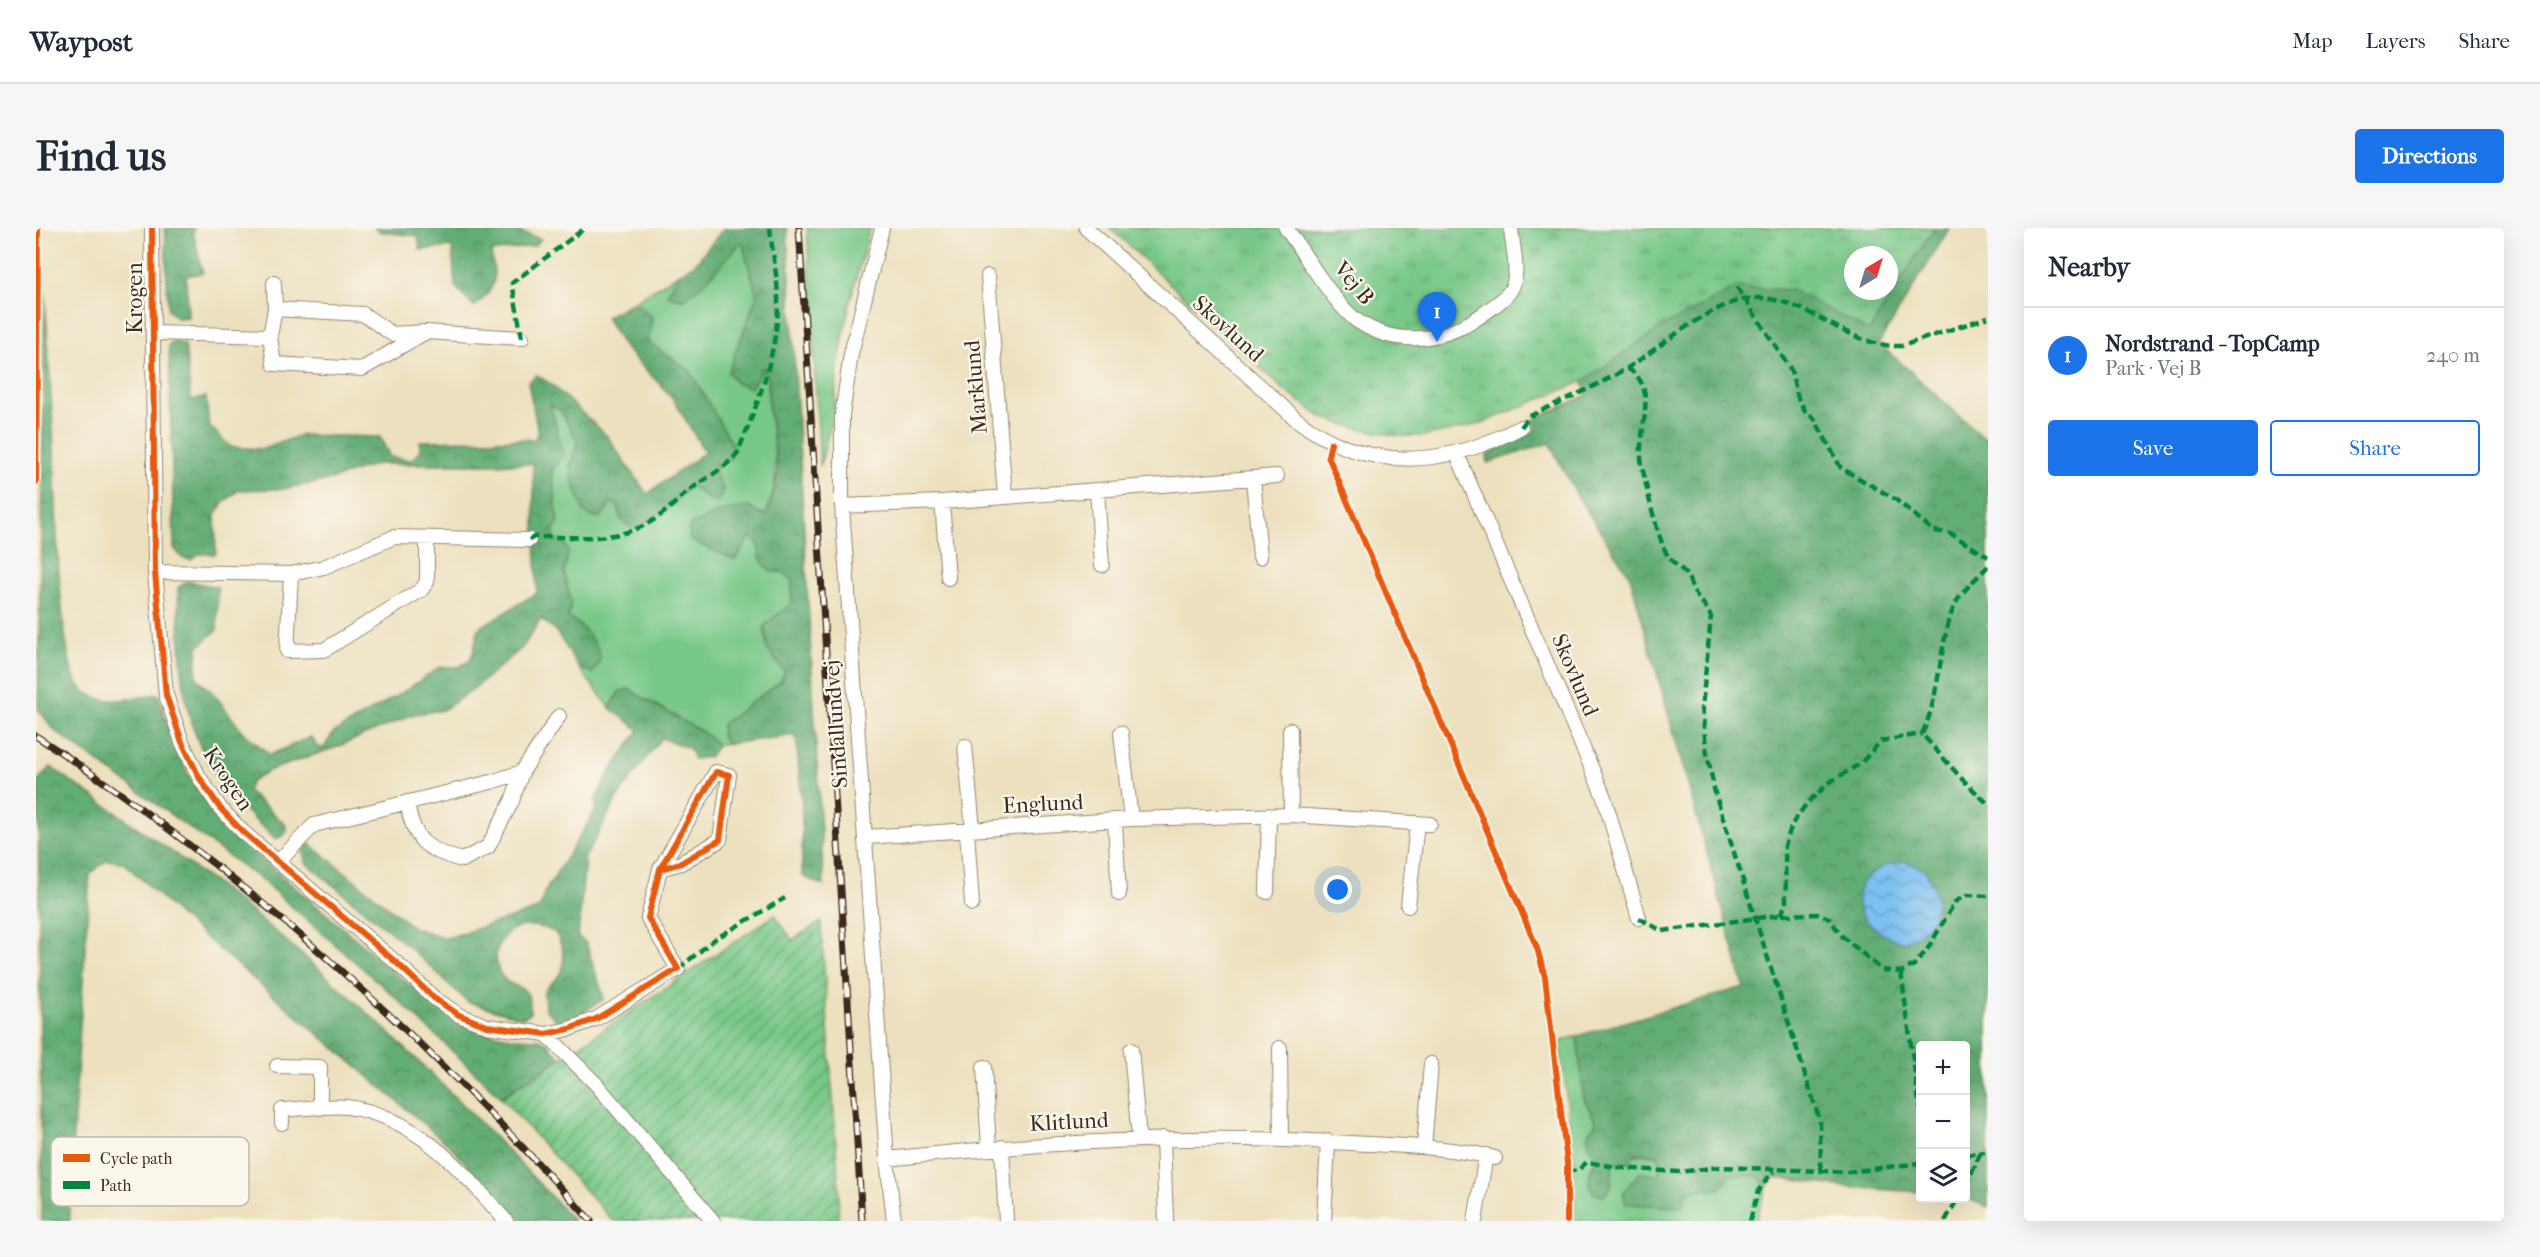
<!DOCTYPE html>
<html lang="en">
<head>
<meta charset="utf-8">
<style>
  :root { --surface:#fff; --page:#f6f6f7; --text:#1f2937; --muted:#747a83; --line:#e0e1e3; --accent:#1a73e8 }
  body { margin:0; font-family:"IM FELL French Canon",serif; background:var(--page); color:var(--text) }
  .controls { position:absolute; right:18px; bottom:18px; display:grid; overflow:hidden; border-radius:6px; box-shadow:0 6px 24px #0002 }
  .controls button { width:54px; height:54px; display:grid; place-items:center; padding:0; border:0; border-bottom:2px solid var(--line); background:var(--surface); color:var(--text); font:30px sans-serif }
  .compass { position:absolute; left:1808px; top:18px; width:54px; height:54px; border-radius:50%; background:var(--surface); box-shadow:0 6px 24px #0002; rotate:38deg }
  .you { position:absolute; left:1302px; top:662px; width:21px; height:21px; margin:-15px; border:4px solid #fff; border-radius:50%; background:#1a73e8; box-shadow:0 0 0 9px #1a73e833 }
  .badge { display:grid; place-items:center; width:39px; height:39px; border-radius:50%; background:var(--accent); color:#fff; font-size:20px; font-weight:700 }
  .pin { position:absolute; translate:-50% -50px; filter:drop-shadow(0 2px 3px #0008) }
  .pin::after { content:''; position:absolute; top:32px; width:21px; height:18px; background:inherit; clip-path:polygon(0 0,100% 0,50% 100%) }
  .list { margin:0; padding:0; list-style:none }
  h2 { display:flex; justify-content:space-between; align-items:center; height:78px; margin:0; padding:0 24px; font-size:26px }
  h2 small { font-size:20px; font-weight:400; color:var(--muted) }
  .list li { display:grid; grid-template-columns:39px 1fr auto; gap:18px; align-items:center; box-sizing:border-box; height:96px; padding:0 24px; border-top:2px solid var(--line) }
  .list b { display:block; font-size:22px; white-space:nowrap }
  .list p { margin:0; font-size:20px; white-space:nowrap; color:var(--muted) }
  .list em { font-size:20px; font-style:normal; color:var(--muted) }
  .actions { display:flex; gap:12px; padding:18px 24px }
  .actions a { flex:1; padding:14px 0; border:2px solid var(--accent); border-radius:6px; text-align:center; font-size:21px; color:var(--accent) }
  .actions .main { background:var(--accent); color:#fff }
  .icon { flex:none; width:33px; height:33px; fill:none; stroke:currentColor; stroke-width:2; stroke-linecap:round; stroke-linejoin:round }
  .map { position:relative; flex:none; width:1952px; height:993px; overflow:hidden; border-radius:6px }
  header { display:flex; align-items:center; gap:36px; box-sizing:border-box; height:84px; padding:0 30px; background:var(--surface); border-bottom:2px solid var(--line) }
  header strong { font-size:28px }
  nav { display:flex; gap:33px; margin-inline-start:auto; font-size:21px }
  .intro { display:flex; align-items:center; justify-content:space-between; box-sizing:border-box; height:144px; padding:0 36px }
  h1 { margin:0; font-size:42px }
  .button { padding:15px 27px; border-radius:6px; background:var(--accent); color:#fff; font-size:21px; font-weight:700 }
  main { display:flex; gap:36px; padding:0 36px }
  aside { flex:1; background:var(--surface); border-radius:6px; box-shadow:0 6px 24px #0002 }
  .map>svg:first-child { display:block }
</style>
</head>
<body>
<header>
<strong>Waypost</strong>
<nav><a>Map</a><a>Layers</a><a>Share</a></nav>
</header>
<div class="intro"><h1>Find us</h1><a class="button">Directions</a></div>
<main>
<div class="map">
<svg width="1952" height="993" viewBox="0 0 1952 993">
  <defs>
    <pattern id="forest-crowns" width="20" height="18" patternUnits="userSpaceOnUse" patternTransform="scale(1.5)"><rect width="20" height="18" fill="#62ac75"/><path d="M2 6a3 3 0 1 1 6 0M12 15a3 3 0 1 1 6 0" fill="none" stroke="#528c5f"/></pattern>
    <pattern id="park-tufts" width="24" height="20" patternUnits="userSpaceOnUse" patternTransform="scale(1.5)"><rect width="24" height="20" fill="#78c889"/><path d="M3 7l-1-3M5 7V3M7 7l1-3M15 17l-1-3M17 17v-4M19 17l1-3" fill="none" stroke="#64a36f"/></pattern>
    <pattern id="garden-furrows" width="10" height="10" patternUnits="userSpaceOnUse" patternTransform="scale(1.5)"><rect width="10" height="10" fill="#78c889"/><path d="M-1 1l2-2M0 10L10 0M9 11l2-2" fill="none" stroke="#64a36f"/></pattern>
    <pattern id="water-waves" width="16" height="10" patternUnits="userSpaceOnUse" patternTransform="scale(1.5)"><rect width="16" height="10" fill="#7ac0f1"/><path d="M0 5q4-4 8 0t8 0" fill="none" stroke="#659cc3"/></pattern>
  </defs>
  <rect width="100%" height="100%" fill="#fbf7ec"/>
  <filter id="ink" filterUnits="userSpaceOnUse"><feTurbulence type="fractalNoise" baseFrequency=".0167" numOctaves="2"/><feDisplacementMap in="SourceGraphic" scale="12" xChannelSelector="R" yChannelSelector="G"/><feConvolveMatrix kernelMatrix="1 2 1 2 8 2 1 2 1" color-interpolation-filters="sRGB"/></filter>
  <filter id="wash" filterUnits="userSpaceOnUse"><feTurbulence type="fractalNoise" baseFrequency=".008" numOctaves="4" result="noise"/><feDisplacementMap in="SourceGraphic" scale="24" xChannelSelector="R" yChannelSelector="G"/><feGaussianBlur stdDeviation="1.35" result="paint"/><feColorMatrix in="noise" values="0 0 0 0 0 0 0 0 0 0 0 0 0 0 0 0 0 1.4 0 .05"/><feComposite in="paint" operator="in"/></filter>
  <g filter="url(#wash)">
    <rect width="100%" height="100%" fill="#ece0be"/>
    <path fill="#78c889" stroke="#5a7954" stroke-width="1.5" d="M771 0H834L814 73 803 131 797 187 784 238Z
      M706 13 721 68 692 144 727 140C734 153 731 163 732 177 739 230 751 264 714 309L723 317 724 329 756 351V375L728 398 731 421 749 444 745 453 687 496 685 507 691 516 682 517 668 505 592 461 583 464 574 480 543 440 556 445 532 390 535 376 528 344 532 324 529 317 519 312 517 302 522 295 516 242 527 227 514 176 525 182 542 214 534 237 548 284 571 283 575 274 582 278 584 292 622 287 656 258 670 270 687 261 677 242 695 230 654 143 612 114 616 88 597 74 644 45 631 67 666 57Z
      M1541 808 1548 870 1560 895 1553 917 1562 931 1555 939 1553 957C1577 935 1587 923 1621 927L1626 934 1622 947 1652 962 1684 961 1694 947 1722 948 1730 959 1720 993H1538V933L1524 814Z"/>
    <path fill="url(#forest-crowns)" stroke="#4e6b4a" stroke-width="1.5" fill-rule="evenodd" d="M129 0H159L157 4 167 45 150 48 152 89 141 90 132 81Z
      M338 0H472L505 11 498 18 455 24C460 52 462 60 438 79L419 58 416 19 384 22 382 8 346 4Z
      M688 0H751L788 658 766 648V580L760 507 691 516 685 507 686 496 745 453 749 444 731 421 728 398 756 375V351L746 344H734L724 329 723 317 714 309 699 332 654 312 653 298 681 285 712 279 731 288 742 244 732 173 733 150 727 141 715 160 700 155 692 144 721 68 706 14 666 57 647 72 631 67 644 45 659 36Z
      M1522 0 1913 1 1843 115 1948 210 1952 207V979L1929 970 1930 818H1884V964L1808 959 1738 949 1730 959 1722 948 1694 947 1684 961 1652 963 1646 979 1590 976 1587 965 1603 945 1622 947 1626 934 1621 927 1600 925 1592 935H1577L1575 960 1568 968 1557 965C1551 953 1553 942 1562 931L1553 917 1551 908 1560 895 1548 870 1541 808 1708 759 1594 348 1542 269 1513 215 1452 235 1451 227 1500 202 1497 192 1551 167 1538 128ZM1817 27H1853V63H1817Z
      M9 65C12 117 15 168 18 220 20 262 21 433 44 459 64 481 97 470 122 466 140 528 155 563 201 610L395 775 450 804 479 810 503 811 512 815 524 830 465 869 357 767 224 651 19 503 2 481Z
      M597 74 616 88 612 114 654 143 698 219 695 230 677 242 687 261 684 270 677 274 656 258 622 287 600 300C584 297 586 291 582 278L575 274 565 289H556L548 284 537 253 534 237 542 214 525 183 514 176 528 227 516 242 522 295 517 302 519 311 529 317 532 324 528 344 535 376 532 389C544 395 561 414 564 427 565 435 560 439 556 445L543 440 520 403 505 391 486 420 435 463 407 482 378 486 301 519 232 543 215 554 212 563 249 596 251 603 247 608 240 611C146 531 145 476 142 360L152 353 182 359 181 402 162 419 160 449 179 467 205 502 234 527 275 509 282 519 288 520 297 505 367 464 404 439H423L435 432 443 400 501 365 497 236H340L295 252 246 261 203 262 187 275 179 287 180 326H163L155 332 146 330 138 320 133 116 140 114 149 117 155 172 170 169 173 198 195 219 227 221 265 207 344 209 354 229 375 232 385 222 384 213 499 211 502 203 492 154 501 147 516 157 571 208 611 266 669 224 636 169 587 118 570 89Z
      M592 461 668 505 682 517 673 529 658 531 653 520 625 510 583 567 549 630 542 709 550 715 568 771 538 790 521 793 509 781 508 764C512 757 516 755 521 750 532 736 527 717 519 704 508 699 499 697 487 698 462 702 451 733 469 752 474 757 484 758 489 763 495 768 494 778 494 785L487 790 432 774 374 720 269 634 267 622 273 615 378 700 411 710 499 682 505 677 508 665 559 584 560 571 569 552 603 502 574 480 583 464Z
      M15 539C79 585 146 628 207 677 326 773 434 881 538 993H481L416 920 151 694 88 635 71 632 54 646 33 968 34 993H6L2 552Z"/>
    <path fill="url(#park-tufts)" stroke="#5a7954" stroke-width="1.5" fill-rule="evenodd" d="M1074 0H1898L1833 103 1755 62 1701 59 1628 98 1545 154 1444 196 1392 208H1361L1309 197 1286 189 1248 162ZM1817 27H1853V63H1817Z"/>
    <path fill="url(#garden-furrows)" stroke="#5a7954" stroke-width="1.5" d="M739 687 756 712 785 694 803 962 802 993H577L465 870Z"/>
    <path fill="url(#water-waves)" stroke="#5a7588" stroke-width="1.5" d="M1869 633 1888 641C1910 674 1902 698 1868 714 1807 699 1805 642 1869 633Z"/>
  </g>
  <g filter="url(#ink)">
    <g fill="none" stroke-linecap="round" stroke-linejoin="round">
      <g stroke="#94856e" stroke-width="16">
        <path id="street" d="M116 0 119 344 130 467 146 514 163 549 184 580 207 604 362 736 398 770 423 787 451 798 510 806 533 801 560 791 642 741 612 690 624 641 680 544 693 547 684 612 645 635 624 641
          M846 0 815 126 806 187V278L851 931 858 993
          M1050 0 1260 191C1330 246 1410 239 1485 199
          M1250 0C1268 25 1299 78 1323 94 1364 121 1413 112 1450 84 1458 78 1469 71 1474 63 1485 47 1476 18 1475 0
          M952 48 969 268
          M238 55 239 81
          M117 105 234 108 239 81 327 86 356 106 390 104 486 110
          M234 108 238 136 326 141 388 105
          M1421 226 1568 569 1603 690
          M1061 262 1066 337
          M906 274 912 350
          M806 278 906 274 1217 250
          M1224 329 1217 250 1241 248
          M119 344 255 346 288 339 358 309 493 312
          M255 346 251 423 288 422 385 362 391 354V311
          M1254 502 1255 587
          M1085 505 1095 591
          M929 518 937 601
          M371 574C377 612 389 622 426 632L452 619 476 573 486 544
          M1079 594 1083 666
          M931 603 936 676
          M830 609 1095 591 1255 587 1394 596
          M242 634 278 597 455 554 486 544 523 488
          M1231 664 1233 588
          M1372 678 1381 596
          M510 806 560 856 677 993
          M1244 820 1245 909
          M1095 822 1103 911
          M241 838 284 839V880
          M948 839 953 920
          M246 895V882C267 881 291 877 311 879 381 888 427 944 470 993
          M1127 910 1130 993
          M966 919 970 993
          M1388 919 1395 836
          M851 931C1006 914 1159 905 1314 915 1362 918 1412 918 1459 930
          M1288 993 1292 913
          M1439 993 1450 927"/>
      </g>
      <use href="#street" stroke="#fff" stroke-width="14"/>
      <g stroke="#3b2a1e" stroke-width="7">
        <path id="rail" d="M763 0 826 993
          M0 508C207 643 390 809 555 993"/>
      </g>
      <use href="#rail" stroke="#fbf7ec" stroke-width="4.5" stroke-dasharray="14" stroke-linecap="butt"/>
      <path stroke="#00873e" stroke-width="4.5" stroke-dasharray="9 4.5" stroke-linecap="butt" d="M1701 59 1755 142 1762 170 1769 183 1778 190 1805 240 1859 271 1898 303 1914 305 1952 329
        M486 110 476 55 549 0
        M1591 140C1626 160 1599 206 1606 237 1610 259 1622 313 1633 330 1638 336 1645 340 1650 346 1654 350 1654 357 1657 362 1663 372 1671 378 1675 389L1666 479 1670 520 1679 565 1784 893 1785 941
        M1485 199 1494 188C1527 172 1562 158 1593 139 1631 115 1687 62 1734 71 1782 79 1815 120 1866 118L1952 89
        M493 312 498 309C541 308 586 316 622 289 634 281 643 270 654 262 670 250 688 241 701 226 721 178 743 122 742 69 741 46 736 23 734 0
        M1952 338C1941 350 1923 365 1917 381 1902 421 1905 466 1886 506L1925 550 1952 576
        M1744 687 1750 677 1749 618 1756 596 1771 575 1794 554 1825 535 1845 513 1886 506
        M1603 690 1626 703 1744 687 1782 686 1793 690 1806 708 1846 742 1865 744 1878 737 1891 722 1919 674 1930 667 1952 668
        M642 741 679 711 749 670
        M1865 744 1884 881
        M1930 927 1949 924
        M1531 944 1542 942 1551 934 1585 940 1642 944 1684 939 1812 944 1884 935
        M1930 958 1945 924
        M1714 993 1722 963 1737 943
        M1909 993 1922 970"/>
      <g stroke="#fbf7ec" stroke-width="10">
        <path id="cycleway" d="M116 0 119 344 130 467 146 514 163 549 184 580 207 604 362 736 398 770 423 787 451 798 510 806 533 801 560 791 642 741 612 690 624 641 680 544 693 547 684 612 645 635 624 641
          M1295 215 1292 228 1501 720 1509 749 1531 935V993
          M0 254 2 0"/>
      </g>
      <use href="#cycleway" stroke="#e8590c" stroke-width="6"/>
    </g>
  </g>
  <g text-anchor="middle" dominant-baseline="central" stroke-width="4.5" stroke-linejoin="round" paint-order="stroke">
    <g font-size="22" fill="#3b2a1e" stroke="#fbf7ec">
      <text transform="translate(1318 55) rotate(50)">Vej B</text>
      <text transform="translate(99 70) rotate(-90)">Krogen</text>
      <text transform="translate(1192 101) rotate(42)">Skovlund</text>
      <text transform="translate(940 159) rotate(-95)">Marklund</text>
      <text transform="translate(1539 447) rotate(67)">Skovlund</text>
      <text transform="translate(800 496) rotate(-94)">Sindallundvej</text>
      <text transform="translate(192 551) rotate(56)">Krogen</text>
      <text transform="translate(1007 576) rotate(-3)">Englund</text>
      <text transform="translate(1033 894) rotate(-3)">Klitlund</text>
    </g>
  </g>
  <rect x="15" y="909" width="198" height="69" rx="9" fill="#fbf7ec" stroke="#c1baae" stroke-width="1.5"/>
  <rect x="27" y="926" width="27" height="8" fill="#e8590c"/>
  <rect x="27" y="953" width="27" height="8" fill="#00873e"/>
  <g font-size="16" fill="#3b2a1e">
    <text x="64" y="936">Cycle path</text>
    <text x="64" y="963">Path</text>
  </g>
</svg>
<div class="controls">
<button>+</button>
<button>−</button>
<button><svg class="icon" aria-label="layers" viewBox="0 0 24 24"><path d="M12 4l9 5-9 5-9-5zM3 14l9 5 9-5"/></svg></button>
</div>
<svg class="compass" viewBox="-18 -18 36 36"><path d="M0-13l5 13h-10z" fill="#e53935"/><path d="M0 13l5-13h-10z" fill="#747a83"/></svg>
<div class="you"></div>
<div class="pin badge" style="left:1401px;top:114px">1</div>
</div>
<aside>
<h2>Nearby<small></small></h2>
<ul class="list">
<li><span class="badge">1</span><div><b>Nordstrand - TopCamp</b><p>Park · Vej B</p></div><em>240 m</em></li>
</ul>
<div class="actions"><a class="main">Save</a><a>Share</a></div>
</aside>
</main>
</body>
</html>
